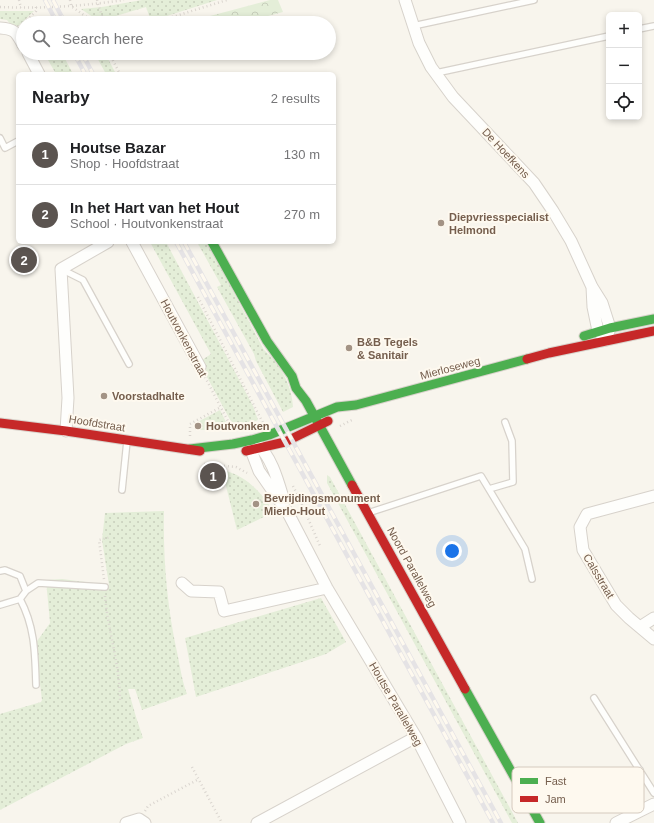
<!DOCTYPE html>
<html lang="en">
<head>
<meta charset="utf-8">
<style>
  :root { --surface:#fff; --page:#f6f6f6; --text:#202124; --muted:#757577; --line:#e0e0e0; --accent:#5b5450 }
  body { margin:0; font-family:Arial,sans-serif; background:var(--page); color:var(--text) }
  .controls { position:absolute; right:12px; top:12px; display:grid; overflow:hidden; border-radius:6px; box-shadow:0 2px 6px #0003 }
  .controls button { width:36px; height:36px; display:grid; place-items:center; padding:0; border:0; border-bottom:1px solid var(--line); background:var(--surface); color:var(--text); font:20px sans-serif }
  .you { position:absolute; left:452px; top:551px; width:14px; height:14px; margin:-10px; border:3px solid #fff; border-radius:50%; background:#1a73e8; box-shadow:0 0 0 6px #1a73e833 }
  .badge { display:grid; place-items:center; width:26px; height:26px; border-radius:50%; background:var(--accent); color:#fff; font-size:13px; font-weight:700 }
  .pin { position:absolute; translate:-50% -50%; border:2px solid #fff; box-shadow:0 1px 4px #0006 }
  .list { margin:0; padding:0; list-style:none }
  h2 { display:flex; justify-content:space-between; align-items:center; height:52px; margin:0; padding:0 16px; font-size:17px }
  h2 small { font-size:13px; font-weight:400; color:var(--muted) }
  .list li { display:grid; grid-template-columns:26px 1fr auto; gap:12px; align-items:center; box-sizing:border-box; height:60px; padding:0 16px; border-top:1px solid var(--line) }
  .list b { display:block; font-size:15px; white-space:nowrap }
  .list p { margin:0; font-size:13px; white-space:nowrap; color:var(--muted) }
  .list em { font-size:13px; font-style:normal; color:var(--muted) }
  .icon { flex:none; width:22px; height:22px; fill:none; stroke:currentColor; stroke-width:2; stroke-linecap:round; stroke-linejoin:round }
  .map { position:relative; flex:none; width:654px; height:823px; overflow:hidden }
  .search { position:absolute; background:var(--surface); box-shadow:0 2px 6px #0003; left:16px; top:16px; width:320px; height:44px; display:flex; align-items:center; gap:10px; box-sizing:border-box; padding:0 14px; border-radius:22px; color:var(--muted); font-size:15px }
  .panel { position:absolute; background:var(--surface); box-shadow:0 2px 6px #0003; left:16px; top:72px; width:320px; height:172px; border-radius:6px }
  .map>svg:first-child { display:block }
</style>
</head>
<body>
<div class="map">
<svg width="654" height="823" viewBox="0 0 654 823">
  <defs>
    <pattern id="grass-dots" width="8" height="8" patternUnits="userSpaceOnUse"><rect width="8" height="8" fill="#e4eed8"/><path d="M2 2h.1M6 6h.1" fill="none" stroke="#c7cebb" stroke-width="1.8" stroke-linecap="round"/></pattern>
    <pattern id="forest-crowns" width="20" height="18" patternUnits="userSpaceOnUse"><rect width="20" height="18" fill="#e4eed8"/><path d="M2 6a3 3 0 1 1 6 0M12 15a3 3 0 1 1 6 0" fill="none" stroke="#c7cebb"/></pattern>
  </defs>
  <rect width="100%" height="100%" fill="#f8f5ed"/>
  <path fill="url(#grass-dots)" d="M142 0H217L151 21 146 7 99 21 81 9 102 7Z
    M0 11H34L18 26 10 24 7 20 0 19Z
    M44 53H62L73 74H56Z
    M97 53H105L116 74H106L95 54Z
    M150 242H166L253 406 258 420 235 429 200 364 203 362 202 360 211 354Z
    M197 242H207L264 350C280 364 292 385 293 407L283 412 256 361 254 354 217 287 221 285Z
    M220 410 230 430H198L194 424Z
    M222 470C246 475 261 492 274 512L237 530Z
    M327 475 330 477 518 823H512L327 483Z
    M164 511C163 559 167 606 177 652 180 666 182 681 187 694L142 710 135 689H128L136 717 143 738 126 744 0 810V714L41 702 42 700 35 644 50 623 46 580 62 579 109 585 102 540 105 513Z
    M321 598 346 642 326 654 196 697 185 638Z"/>
  <path fill="url(#forest-crowns)" d="M270 0H278L283 12 242 23H193L210 16Z"/>
  <g fill="none" stroke-linecap="round" stroke-linejoin="round">
    <g stroke="#d7d2cb" stroke-width="8">
      <path id="lane" d="M413 26 534 0
        M639 29 654 26
        M436 73 609 36
        M0 138 5 148 18 141
        M61 269 83 280 129 364
        M489 489 513 482 512 441 505 422
        M122 490 127 441
        M368 513 481 476 525 549 532 579
        M0 571 5 570 20 576 26 591
        M20 599C35 627 35 653 36 685
        M0 605 20 599 26 591 38 583 105 587
        M594 698 654 793
        M626 779 640 770"/>
    </g>
    <g stroke="#d7d2cb" stroke-width="13">
      <path id="street" d="M405 0 419 43 431 67 453 97 534 183 553 211 571 241 592 287 602 303 610 328 606 340 598 331 593 307 592 287
        M0 28C15 29 16 32 23 45
        M28 53 39 74
        M132 242 200 367
        M66 431 68 398 61 269 108 242
        M252 443 251 450 259 471 288 513 327 588 416 737 460 823
        M256 443C272 457 278 481 284 501
        M654 496 587 514 580 527 583 550 616 605 629 618 654 639
        M182 583 191 591 219 592 224 611 327 588
        M640 627 654 618
        M126 823 139 819 145 823
        M257 823 416 737
        M616 823 654 804"/>
    </g>
    <g stroke="#d8d2cb" stroke-width="11">
      <path id="fast" d="M212 242 267 341 292 376 296 388 306 401 352 485
        M584 336 610 328 654 319
        M190 449 233 444 252 440 269 435 337 407 356 405 527 359
        M465 689 540 823"/>
    </g>
    <g stroke="#d8d2cb" stroke-width="11">
      <path id="jam" d="M527 359 549 353 654 331
        M0 423 66 431 200 451
        M246 451 285 442 328 421
        M352 485 465 689"/>
    </g>
    <path stroke="#dad5cf" stroke-width="2.5" stroke-dasharray="1 3" stroke-linecap="butt" d="M19 0 21 8
      M70 0 71 6 95 23
      M0 7C41 9 83 6 124 0
      M24 23 36 11V7
      M153 23 227 0
      M109 53 120 74
      M198 297 263 423
      M205 377 232 429V431
      M340 426 352 420
      M190 436V424L221 407
      M204 464 236 467 247 473
      M293 486 300 500 320 546
      M257 503 264 497
      M104 579 99 540 111 537
      M105 596C108 631 120 665 120 700
      M192 767 222 823
      M145 811 148 806 199 779"/>
    <use href="#lane" stroke="#fefefc" stroke-width="5.5"/>
    <use href="#street" stroke="#fefefc" stroke-width="11"/>
    <use href="#fast" stroke="#4caf50" stroke-width="9"/>
    <use href="#jam" stroke="#c62828" stroke-width="9"/>
    <g stroke="#e5e3e5" stroke-width="4.5">
      <path id="rail" d="M45 0 57 23
        M53 0 65 23
        M74 53 85 74
        M82 53 93 74
        M176 242 493 823
        M184 242 501 823"/>
    </g>
    <use href="#rail" stroke="#fef9ef" stroke-width="3" stroke-dasharray="9" stroke-linecap="butt"/>
    <path stroke="#dad5cf" stroke-width="2.5" stroke-dasharray="1 3" stroke-linecap="butt" d="M97 0 104 23"/>
  </g>
  <g fill="#a39385" stroke="#fef9ef" stroke-width="1.5">
    <circle cx="441" cy="223" r="4"/>
    <circle cx="349" cy="348" r="4"/>
    <circle cx="104" cy="396" r="4"/>
    <circle cx="198" cy="426" r="4"/>
    <circle cx="256" cy="504" r="4"/>
  </g>
  <g text-anchor="middle" dominant-baseline="central" stroke-width="4" stroke-linejoin="round" paint-order="stroke">
    <g font-size="11" fill="#755e4d" stroke="#fef9ef">
      <text transform="translate(506 153) rotate(47)">De Hoefkens</text>
      <text transform="translate(184 338) rotate(62)">Houtvonkenstraat</text>
      <text transform="translate(450 368) rotate(-15)">Mierloseweg</text>
      <text transform="translate(97 423) rotate(9)">Hoofdstraat</text>
      <text transform="translate(412 567) rotate(61)">Noord Parallelweg</text>
      <text transform="translate(599 576) rotate(59)">Calsstraat</text>
      <text transform="translate(396 704) rotate(60)">Houtse Parallelweg</text>
    </g>
    <g font-size="11" font-weight="bold" fill="#755e4d" stroke="#fef9ef" text-anchor="start">
      <text x="449" y="217">Diepvriesspecialist<tspan x="449" dy="13">Helmond</tspan></text>
      <text x="357" y="342">B&amp;B Tegels<tspan x="357" dy="13">&amp; Sanitair</tspan></text>
      <text x="112" y="396">Voorstadhalte</text>
      <text x="206" y="426">Houtvonken</text>
      <text x="264" y="498">Bevrijdingsmonument<tspan x="264" dy="13">Mierlo-Hout</tspan></text>
    </g>
  </g>
  <rect x="512" y="767" width="132" height="46" rx="6" fill="#fef9ef" stroke="#d5cabe" stroke-width="1"/>
  <rect x="520" y="778" width="18" height="6" fill="#4caf50"/>
  <rect x="520" y="796" width="18" height="6" fill="#c62828"/>
  <g font-size="11" fill="#755e4d">
    <text x="545" y="785">Fast</text>
    <text x="545" y="803">Jam</text>
  </g>
</svg>
<div class="controls">
<button>+</button>
<button>−</button>
<button><svg class="icon" aria-label="locate" viewBox="0 0 24 24"><circle cx="12" cy="12" r="6"/><path d="M12 2v4M12 18v4M2 12h4M18 12h4"/></svg></button>
</div>
<div class="you"></div>
<div class="pin badge" style="left:213px;top:476px">1</div>
<div class="pin badge" style="left:24px;top:260px">2</div>
<div class="search"><svg class="icon" aria-label="search" viewBox="0 0 24 24"><circle cx="10" cy="10" r="6"/><path d="M15 15l6 6"/></svg>Search here</div>
<section class="panel">
<h2>Nearby<small>2 results</small></h2>
<ul class="list">
<li><span class="badge">1</span><div><b>Houtse Bazar</b><p>Shop · Hoofdstraat</p></div><em>130 m</em></li>
<li><span class="badge">2</span><div><b>In het Hart van het Hout</b><p>School · Houtvonkenstraat</p></div><em>270 m</em></li>
</ul>
</section>
</div>
</body>
</html>
